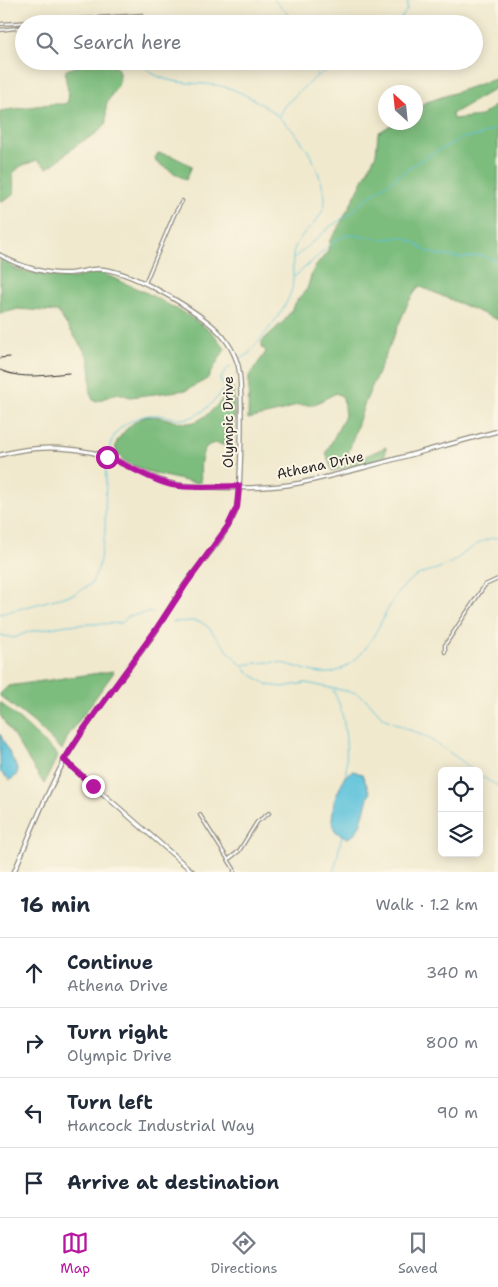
<!DOCTYPE html>
<html lang="en">
<head>
<meta charset="utf-8">
<style>
  :root { --surface:#fff; --page:#f6f6f7; --text:#1f2937; --muted:#747a83; --line:#e0e1e3; --accent:#b5179e }
  body { margin:0; font-family:"Shantell Sans",sans-serif; background:var(--page); color:var(--text) }
  .controls { position:absolute; right:15px; bottom:15px; display:grid; overflow:hidden; border-radius:8px; box-shadow:0 2px 12px #0003 }
  .controls button { width:45px; height:45px; display:grid; place-items:center; padding:0; border:0; border-bottom:1px solid var(--line); background:var(--surface); color:var(--text); font:25px sans-serif }
  .compass { position:absolute; left:378px; top:85px; width:45px; height:45px; border-radius:50%; background:var(--surface); box-shadow:0 2px 12px #0003; rotate:333deg }
  .stop { position:absolute; width:15px; height:15px; margin:-11px; border:4px solid #b5179e; border-radius:50%; background:#fff }
  .stop.end { background:#b5179e; border-color:#fff; box-shadow:0 1px 5px #0008 }
  .list { margin:0; padding:0; list-style:none }
  h2 { display:flex; justify-content:space-between; align-items:center; height:65px; margin:0; padding:0 20px; font-size:21px }
  h2 small { font-size:16px; font-weight:400; color:var(--muted) }
  .list li { display:grid; grid-template-columns:32px 1fr auto; gap:15px; align-items:center; box-sizing:border-box; height:70px; padding:0 20px; border-top:1px solid var(--line) }
  .list b { display:block; font-size:19px; white-space:nowrap }
  .list p { margin:0; font-size:16px; white-space:nowrap; color:var(--muted) }
  .list em { font-size:16px; font-style:normal; color:var(--muted) }
  .icon { flex:none; width:28px; height:28px; fill:none; stroke:currentColor; stroke-width:2; stroke-linecap:round; stroke-linejoin:round }
  .map { position:relative; flex:none; width:498px; height:872px; overflow:hidden }
  .search { position:absolute; background:var(--surface); box-shadow:0 2px 12px #0003; left:15px; right:15px; top:15px; height:55px; display:flex; align-items:center; gap:12px; box-sizing:border-box; padding:0 18px; border-radius:28px; color:var(--muted); font-size:19px }
  .sheet { height:345px; background:var(--surface) }
  nav { display:flex; justify-content:space-around; align-items:center; box-sizing:border-box; height:70px; border-top:1px solid var(--line); background:var(--surface); font-size:14px; color:var(--muted) }
  nav a { display:grid; justify-items:center; gap:2px }
  nav .on { color:var(--accent) }
  .map>svg:first-child { display:block }
</style>
</head>
<body>
<div class="map">
<svg width="498" height="872" viewBox="0 0 498 872">
  <rect width="100%" height="100%" fill="#fcf5e5"/>
  <filter id="ink" filterUnits="userSpaceOnUse"><feTurbulence type="fractalNoise" baseFrequency=".02" numOctaves="2"/><feDisplacementMap in="SourceGraphic" scale="10" xChannelSelector="R" yChannelSelector="G"/><feConvolveMatrix kernelMatrix="1 2 1 2 8 2 1 2 1" color-interpolation-filters="sRGB"/></filter>
  <filter id="wash" filterUnits="userSpaceOnUse"><feTurbulence type="fractalNoise" baseFrequency=".0096" numOctaves="4" result="noise"/><feDisplacementMap in="SourceGraphic" scale="20" xChannelSelector="R" yChannelSelector="G"/><feGaussianBlur stdDeviation="1.12" result="paint"/><feColorMatrix in="noise" values="0 0 0 0 0 0 0 0 0 0 0 0 0 0 0 0 0 1.4 0 .05"/><feComposite in="paint" operator="in"/></filter>
  <g filter="url(#wash)">
    <rect width="100%" height="100%" fill="#f0e9ce"/>
    <path fill="#7bbc7d" stroke="#537454" d="M98 61 117 67C124 84 113 90 107 103 104 110 109 119 104 126 98 134 86 139 78 144 67 152 59 161 47 168L37 160 21 166 13 173 14 194 7 199 0 201V111L50 104H63L67 103C72 92 63 81 66 70L76 67 86 61Z
      M498 78V87L452 114 453 119 481 116 498 103V320L419 286 408 303 364 405 347 457H363L386 447 385 459 332 471 326 453 345 416 343 397 336 393 313 405H296L283 411 248 419 249 376 266 352 264 348 262 349V341L285 320 298 299 307 289 313 270 328 251 330 240 337 230 354 198 376 154 378 133 394 123 416 122V109L424 103Z
      M158 153 172 156 192 166 186 180 156 162 155 158Z
      M0 258 17 270 57 277 75 278 94 272 102 273 149 294 189 316 213 333 225 349 207 379 187 390 130 397 118 393 97 401 93 400 90 393 91 375 89 358 58 312 18 309 0 314Z
      M233 387 235 416 233 445 231 449C227 448 224 445 220 444 198 439 200 469 201 482L196 483C180 479 98 467 119 438 126 429 133 421 145 417 162 413 181 428 197 421 212 414 222 399 233 387Z
      M113 671 114 672 68 736 62 750 33 722 0 696V694L8 686Z
      M0 702 58 755 44 784 0 715Z"/>
    <path fill="#5dc2db" stroke="#447683" d="M0 734 18 770 16 776 10 780 0 772Z
      M353 771 362 774 370 793C364 806 362 836 347 838L335 831 332 820 334 801 345 776Z"/>
    <g fill="none" stroke-linecap="round" stroke-linejoin="round">
      <path stroke="#5dc2db" stroke-width="1" d="M274 0 287 13 293 24
        M397 24 407 10 408 0
        M140 61C161 92 203 78 232 89 272 105 307 136 320 178 323 188 327 197 324 207 319 224 301 231 295 247 290 258 295 275 292 288 287 310 262 336 248 355L241 358
        M310 61 317 76
        M279 116 284 106 304 87 317 76 345 61
        M293 259 331 226 351 213 366 199 419 161 462 138 478 136 498 128
        M294 277 335 241 344 236 351 235 386 239 402 237 416 243 424 250 438 255 462 258 482 255 498 262
        M108 455C110 447 111 439 116 433 124 422 145 413 158 415 169 416 179 421 189 418 204 414 216 399 225 388L220 380 226 370 231 366
        M0 614 74 594 91 584 98 569 105 533 106 460
        M173 622 192 621 201 622 208 627 228 651 249 673 268 685 282 687 306 683 356 693 367 700 383 718 428 738 462 761 473 771
        M0 635 14 638 28 632 67 625 122 623 128 616 153 612
        M243 665C256 663 269 661 281 663 299 666 320 678 337 671 377 655 380 606 410 580 422 570 439 571 452 562 467 552 479 539 498 537
        M333 690C347 716 347 745 346 774
        M479 775 498 786
        M334 872 342 835"/>
    </g>
  </g>
  <g filter="url(#ink)">
    <g fill="none" stroke-linecap="round" stroke-linejoin="round">
      <g stroke="#8e8a7c" stroke-width="4.5">
        <path id="street" d="M0 24 142 15
          M77 24 142 19V15
          M0 30 24 27
          M145 283 174 215 182 201
          M445 652V645L485 585 498 579
          M200 815 234 869V872
          M229 859 239 851 257 822 269 813"/>
      </g>
      <g stroke="#8e8a7c" stroke-width="5.5">
        <path id="secondary" d="M0 255C20 267 51 276 74 273 82 272 90 269 99 269 130 270 185 304 209 323 223 334 233 348 238 365 243 383 242 496 235 513 224 539 202 561 186 583 174 600 165 617 154 634 130 667 104 700 81 734 52 776 34 826 14 872
          M0 455C38 444 82 446 119 461 145 472 161 485 190 486 221 488 258 489 288 485 314 481 338 474 362 468 408 456 453 443 498 431
          M64 760 193 872"/>
      </g>
      <use href="#street" stroke="#fff" stroke-width="2"/>
      <use href="#secondary" stroke="#fff" stroke-width="3"/>
      <path stroke="#2b2b2b" stroke-width="1" d="M0 358 10 357
        M0 370C23 380 45 375 69 373"/>
    </g>
  </g>
  <g fill="none" stroke-linecap="round" stroke-linejoin="round" filter="url(#ink)">
    <path stroke="#b5179e" stroke-width="6" d="M93 786 64 760 82 732 155 631 186 584 228 526 237 507 239 486C217 486 194 489 172 485 149 480 129 465 107 457"/>
  </g>
  <g text-anchor="middle" dominant-baseline="central" stroke-width="4" stroke-linejoin="round" paint-order="stroke">
    <g font-size="14" fill="#2b2b2b" stroke="#fcf5e5">
      <text transform="translate(228 422) rotate(-90)">Olympic Drive</text>
      <text transform="translate(320 465) rotate(-12)">Athena Drive</text>
    </g>
  </g>
</svg>
<div class="controls">
<button><svg class="icon" aria-label="locate" viewBox="0 0 24 24"><circle cx="12" cy="12" r="6"/><path d="M12 2v4M12 18v4M2 12h4M18 12h4"/></svg></button>
<button><svg class="icon" aria-label="layers" viewBox="0 0 24 24"><path d="M12 4l9 5-9 5-9-5zM3 14l9 5 9-5"/></svg></button>
</div>
<svg class="compass" viewBox="-18 -18 36 36"><path d="M0-13l5 13h-10z" fill="#e53935"/><path d="M0 13l5-13h-10z" fill="#747a83"/></svg>
<div class="stop" style="left:107px;top:457px"></div>
<div class="stop end" style="left:93px;top:786px"></div>
<div class="search"><svg class="icon" aria-label="search" viewBox="0 0 24 24"><circle cx="10" cy="10" r="6"/><path d="M15 15l6 6"/></svg>Search here</div>
</div>
<section class="sheet">
<h2>16 min<small>Walk · 1.2 km</small></h2>
<ul class="list">
<li><svg class="icon" aria-label="ahead" viewBox="0 0 24 24"><path d="M12 20V5M6 11l6-6 6 6"/></svg><div><b>Continue</b><p>Athena Drive</p></div><em>340 m</em></li>
<li><svg class="icon" aria-label="right" viewBox="0 0 24 24"><path d="M7 20v-9h11M14 6l5 5-5 5"/></svg><div><b>Turn right</b><p>Olympic Drive</p></div><em>800 m</em></li>
<li><svg class="icon" aria-label="left" viewBox="0 0 24 24"><path d="M17 20v-9H6M10 6l-5 5 5 5"/></svg><div><b>Turn left</b><p>Hancock Industrial Way</p></div><em>90 m</em></li>
<li><svg class="icon" aria-label="arrive" viewBox="0 0 24 24"><path d="M6 21V4h12l-3 4 3 4H6"/></svg><div><b>Arrive at destination</b></div></li>
</ul>
</section>
<nav>
<a class="on"><svg class="icon" aria-label="map" viewBox="0 0 24 24"><path d="M3 6l6-2 6 2 6-2v14l-6 2-6-2-6 2zM9 4v14M15 6v14"/></svg>Map</a>
<a><svg class="icon" aria-label="directions" viewBox="0 0 24 24"><path d="M12 3l9 9-9 9-9-9zM9 14v-3h6M13 9l2 2-2 2"/></svg>Directions</a>
<a><svg class="icon" aria-label="saved" viewBox="0 0 24 24"><path d="M7 4h10v16l-5-4-5 4z"/></svg>Saved</a>
</nav>
</body>
</html>
